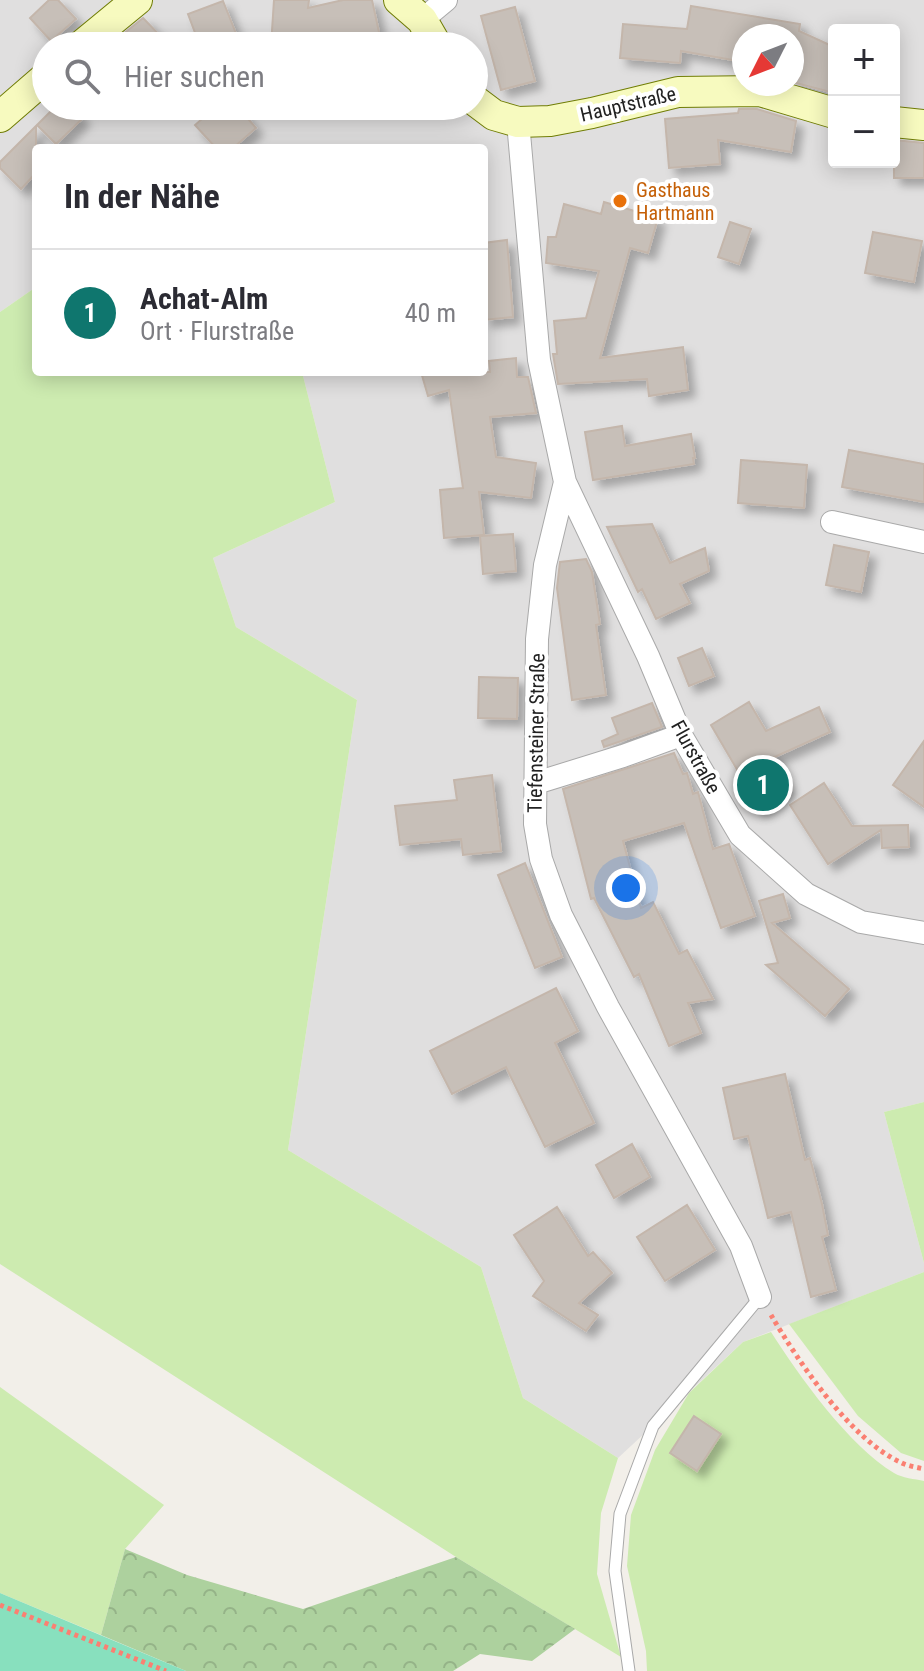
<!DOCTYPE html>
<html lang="de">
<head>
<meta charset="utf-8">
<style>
  :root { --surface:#fff; --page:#f7f7f7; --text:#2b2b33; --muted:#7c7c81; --line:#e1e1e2; --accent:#0f766e }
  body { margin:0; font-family:"Roboto Condensed",sans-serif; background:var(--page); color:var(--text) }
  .controls { position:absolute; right:24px; top:24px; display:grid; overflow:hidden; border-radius:8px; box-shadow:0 4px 20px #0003 }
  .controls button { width:72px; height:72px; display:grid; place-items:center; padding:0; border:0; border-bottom:2px solid var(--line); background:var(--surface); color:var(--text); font:40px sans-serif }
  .compass { position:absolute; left:732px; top:24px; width:72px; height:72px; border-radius:50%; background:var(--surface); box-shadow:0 4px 20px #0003; rotate:228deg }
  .you { position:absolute; left:626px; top:888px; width:28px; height:28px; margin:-20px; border:6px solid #fff; border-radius:50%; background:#1a73e8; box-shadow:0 0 0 12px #1a73e833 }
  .badge { display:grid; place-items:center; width:52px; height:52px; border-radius:50%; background:var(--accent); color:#fff; font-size:26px; font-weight:700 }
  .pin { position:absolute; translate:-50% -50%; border:4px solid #fff; box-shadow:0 2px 8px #0006 }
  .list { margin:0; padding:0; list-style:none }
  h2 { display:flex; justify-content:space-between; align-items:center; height:104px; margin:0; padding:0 32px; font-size:34px }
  h2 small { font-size:26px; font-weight:400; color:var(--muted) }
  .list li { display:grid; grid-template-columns:52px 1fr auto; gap:24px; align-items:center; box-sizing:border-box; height:128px; padding:0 32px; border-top:2px solid var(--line) }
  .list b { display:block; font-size:30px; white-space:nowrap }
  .list p { margin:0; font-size:26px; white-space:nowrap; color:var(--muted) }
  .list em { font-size:26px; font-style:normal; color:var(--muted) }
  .icon { flex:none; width:44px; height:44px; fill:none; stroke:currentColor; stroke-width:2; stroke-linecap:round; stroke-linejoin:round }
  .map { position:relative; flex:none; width:924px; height:1671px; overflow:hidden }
  .search { position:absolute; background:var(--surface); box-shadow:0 4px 20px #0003; left:32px; top:32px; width:456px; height:88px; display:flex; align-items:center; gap:20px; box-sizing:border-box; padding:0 28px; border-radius:44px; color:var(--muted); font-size:30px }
  .panel { position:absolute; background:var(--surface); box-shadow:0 4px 20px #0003; left:32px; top:144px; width:456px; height:232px; border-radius:8px }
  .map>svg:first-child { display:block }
</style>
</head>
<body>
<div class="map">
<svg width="924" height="1671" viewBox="0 0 924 1671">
  <defs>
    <pattern id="forest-crowns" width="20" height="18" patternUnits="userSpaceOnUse" patternTransform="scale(2)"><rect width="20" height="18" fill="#add19e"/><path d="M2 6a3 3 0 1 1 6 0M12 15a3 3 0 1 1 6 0" fill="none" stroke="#95b388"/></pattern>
    <filter id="shadow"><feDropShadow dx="7" dy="7" stdDeviation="4" flood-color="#0004"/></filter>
  </defs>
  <rect width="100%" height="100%" fill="#f2efe9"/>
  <path fill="#e0dfdf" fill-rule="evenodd" d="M0 0H924V1102L884 1112 924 1263V1272L743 1342 618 1458 523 1398 481 1267 288 1150 357 700 236 627 213 558 335 502 302 372H484V148H36V287L0 312ZM834 30H894V162H834ZM744 36H792V84H744ZM46 46H474V106H46Z"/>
  <path fill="#cdebb0" d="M36 287V372H302L335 502 213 558 236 627 357 700 288 1150 481 1267 523 1398 618 1458 601 1513 597 1574 621 1657 456 1557 0 1264V312Z
    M924 1102V1263L884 1112Z
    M924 1272V1461L901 1453 858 1416 789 1324Z
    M771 1332C799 1376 849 1446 894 1473 902 1478 915 1479 924 1481V1671H647L646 1651 627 1566 631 1515 655 1450 689 1393 743 1342Z
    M0 1387 164 1505 125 1549 101 1635 0 1593Z"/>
  <path fill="url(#forest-crowns)" d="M125 1549 187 1575 303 1609 456 1557 575 1629 532 1661 480 1654 453 1671H186L101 1635Z"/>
  <path fill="#88e0be" d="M0 1593 186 1671H0Z"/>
  <path fill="#c7bfb8" stroke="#c4b6ab" stroke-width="2" filter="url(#shadow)" d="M49 0H58L76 19 51 41 30 18Z
    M274 0H309L308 8 343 0H372L382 46H271Z
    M223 1 241 46H200L188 14Z
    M691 6 800 24 799 31 834 47V93L792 82V36H744V62L681 51 680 63 620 58 623 24 687 29Z
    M515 7 535 81 501 90 481 16Z
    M143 18 170 46H111L122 35Z
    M56 106H71L83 118 56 144 37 125Z
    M217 106H237L256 128 233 148H216L195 125Z
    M739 109H757L796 121 791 152 718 140 720 164 669 168 665 119 738 113Z
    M36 126V173L21 189 0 168V162Z
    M894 140 924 143V178H894Z
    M604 202 658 218 648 253 630 248 600 358 683 347 688 390 649 396 647 379 558 384 553 354H557L554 321 586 318 599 271 546 263 548 237H556L564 204 601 214Z
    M730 222 751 229 739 264 718 257Z
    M873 232 922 241 914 282 865 273Z
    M507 240 513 317 484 320V243Z
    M516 358 517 377H528L536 413 490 417 496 457 536 463 531 498 479 492 484 535 444 538 440 490 463 488 449 390 428 396 421 372H490L489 361Z
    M622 426 625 446 691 434 695 458H693L694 464 593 480 585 432Z
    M849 450 924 464V502L842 487Z
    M741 460 807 465 804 508 738 503Z
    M652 524 670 563 705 548 709 571 680 584 690 603 656 619 642 589 638 592 607 527Z
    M513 534 516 571 483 574 480 536Z
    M834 545 869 552 861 592 826 585Z
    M586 559 592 572 600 624 596 625 606 695 572 700 557 588 560 562Z
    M702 648 714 676 689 686 678 658Z
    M479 677 518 678 517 719 478 718Z
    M749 702 766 731 819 707 830 732 768 760 789 788 759 810 738 781 742 778 711 725Z
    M652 703 662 727 604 747 602 741 618 734 612 718Z
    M924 741V807L893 785Z
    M674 753 683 774 687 773 693 794 698 792 713 849 729 844 755 916 721 928 684 823 623 841 641 908 653 902 679 954 687 950 713 999 688 1003 701 1033 669 1046 639 974 634 977 594 898 591 899 563 789Z
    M492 775 501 851 463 855 461 839 400 845 395 806 457 800 454 780Z
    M824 783 852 826 908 825 909 847 882 848 881 830 828 864 790 805Z
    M525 863 562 957 535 968 498 875Z
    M783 894 790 918 772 923 849 989 825 1016 766 965 778 963 759 901Z
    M556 988 578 1031 555 1043 594 1123 545 1147 506 1067 452 1094 430 1051Z
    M785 1074 805 1160 810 1158 822 1204 828 1235 822 1237 836 1290 811 1297 791 1212 768 1218 748 1136 734 1139 723 1088Z
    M632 1144 650 1177 614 1198 596 1165Z
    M687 1205 715 1250 665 1281 637 1237Z
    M557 1207 588 1256 593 1252 612 1273 579 1303 598 1315 586 1331 533 1296 544 1281 514 1235Z
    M694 1416 721 1434 697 1471 670 1453Z"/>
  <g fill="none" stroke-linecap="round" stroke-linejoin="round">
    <g stroke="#a9a9a9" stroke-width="13">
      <path id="service" d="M629 1671 615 1571 620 1514 653 1426 760 1297"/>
    </g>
    <g stroke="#a9a9a9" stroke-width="24">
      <path id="minor" d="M422 20 446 0
        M518 122 539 360 565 482 545 565 537 639 535 824 541 859 561 915 608 1007 741 1246 760 1297
        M565 482 648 656 681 735 740 835 806 894 861 922 924 933
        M832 522 924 542
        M536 783 623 756 681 735"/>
    </g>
    <g stroke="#707d05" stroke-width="32">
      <path id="secondary" d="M399 0 422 20 437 46
        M81 46 137 0
        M474 100 494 115 518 122 550 121 592 113 678 92 760 91 834 113
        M0 117 46 77
        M894 122 924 125"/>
    </g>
    <path stroke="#fa8072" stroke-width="5" stroke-dasharray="4 4" stroke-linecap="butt" d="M771 1315C798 1361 850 1439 900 1462 907 1466 916 1467 924 1469
      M0 1605 166 1671"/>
    <use href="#service" stroke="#fff" stroke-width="11"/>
    <use href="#minor" stroke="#fff" stroke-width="22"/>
    <use href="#secondary" stroke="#f7fabf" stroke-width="30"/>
  </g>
  <circle fill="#e8710a" stroke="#fff" stroke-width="3" cx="620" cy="201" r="8"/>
  <g text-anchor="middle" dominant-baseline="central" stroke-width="8" stroke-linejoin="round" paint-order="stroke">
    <g font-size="20" fill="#222" stroke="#fff">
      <text transform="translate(628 104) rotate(-13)">Hauptstraße</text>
      <text transform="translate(536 733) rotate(-89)">Tiefensteiner Straße</text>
      <text transform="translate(696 757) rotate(61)">Flurstraße</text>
    </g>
    <g font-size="20" fill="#c56008" stroke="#fff" text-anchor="start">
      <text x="636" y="190">Gasthaus<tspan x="636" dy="23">Hartmann</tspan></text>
    </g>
  </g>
</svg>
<div class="controls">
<button>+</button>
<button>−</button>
</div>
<svg class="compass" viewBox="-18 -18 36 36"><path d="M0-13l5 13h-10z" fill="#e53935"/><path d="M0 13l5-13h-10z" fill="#7c7c81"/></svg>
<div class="you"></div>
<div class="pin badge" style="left:763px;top:785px">1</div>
<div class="search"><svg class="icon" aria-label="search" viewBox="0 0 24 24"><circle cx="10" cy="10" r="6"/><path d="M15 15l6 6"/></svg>Hier suchen</div>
<section class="panel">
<h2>In der Nähe<small></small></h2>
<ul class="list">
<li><span class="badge">1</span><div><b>Achat-Alm</b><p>Ort · Flurstraße</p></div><em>40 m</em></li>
</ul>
</section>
</div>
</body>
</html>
